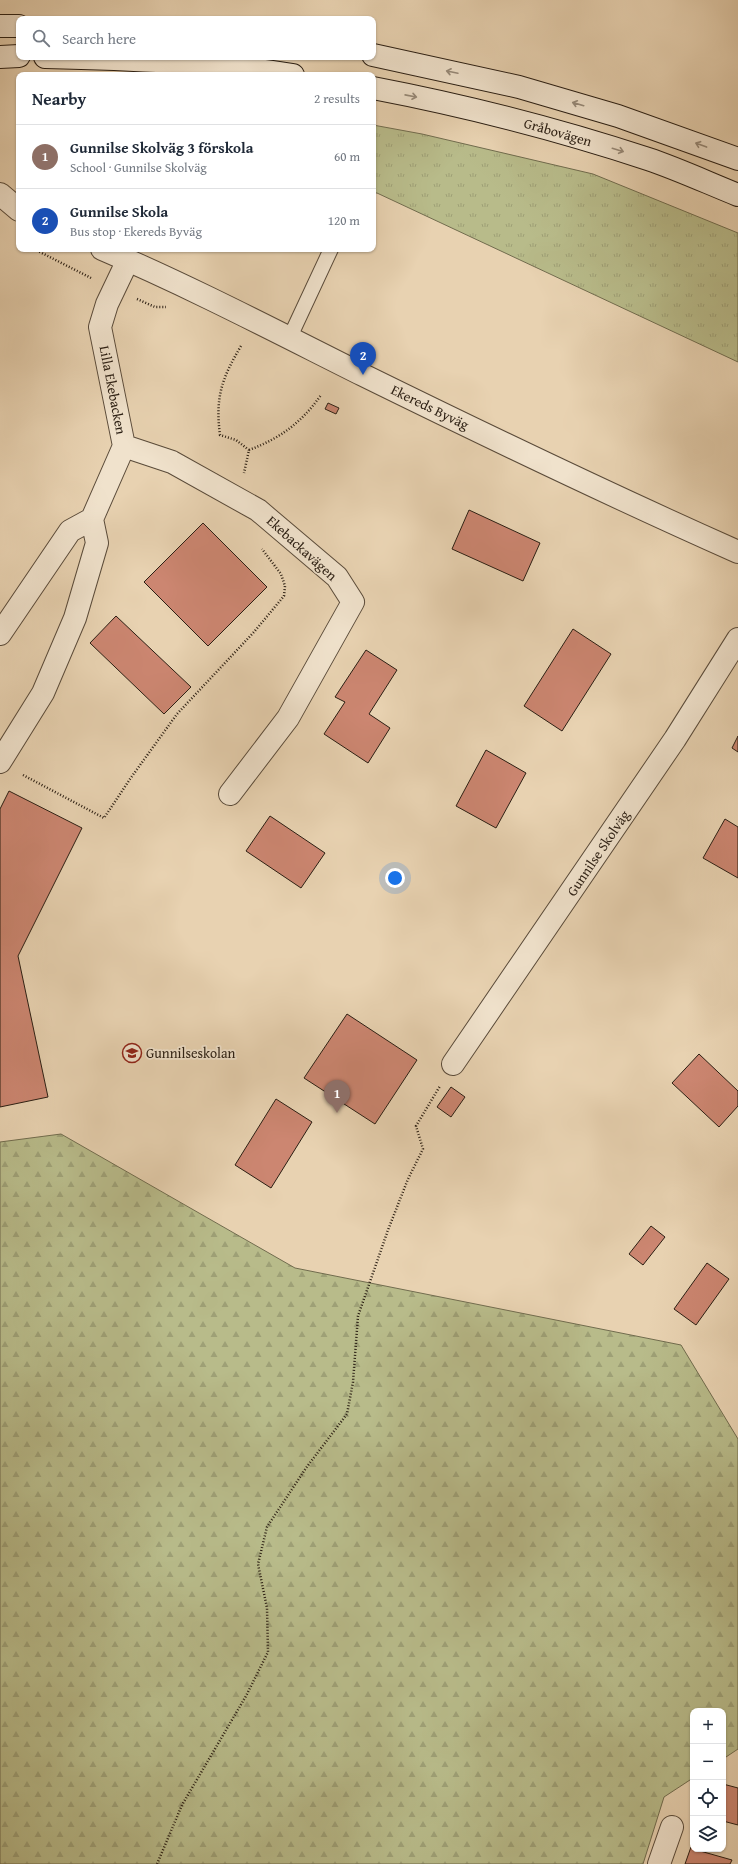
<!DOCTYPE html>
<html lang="en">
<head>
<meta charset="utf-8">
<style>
  :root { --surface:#fff; --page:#f6f6f7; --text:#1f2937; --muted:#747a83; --line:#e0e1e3; --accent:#d93025 }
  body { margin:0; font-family:"Gentium Book Plus",serif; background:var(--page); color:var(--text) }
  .controls { position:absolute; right:12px; bottom:12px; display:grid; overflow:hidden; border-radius:8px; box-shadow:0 1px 3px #0004 }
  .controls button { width:36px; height:36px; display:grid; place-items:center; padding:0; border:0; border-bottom:1px solid var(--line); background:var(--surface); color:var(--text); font:20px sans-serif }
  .you { position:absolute; left:395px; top:878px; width:14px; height:14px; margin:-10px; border:3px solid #fff; border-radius:50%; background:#1a73e8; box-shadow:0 0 0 6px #1a73e833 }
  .badge { display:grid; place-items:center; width:26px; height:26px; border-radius:50%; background:var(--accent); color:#fff; font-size:13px; font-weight:700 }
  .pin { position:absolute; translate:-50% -33px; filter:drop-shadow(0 1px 2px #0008) }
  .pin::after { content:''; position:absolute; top:21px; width:14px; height:12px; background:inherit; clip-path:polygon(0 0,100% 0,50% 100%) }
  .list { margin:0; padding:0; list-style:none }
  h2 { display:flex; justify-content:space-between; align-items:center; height:52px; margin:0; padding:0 16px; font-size:17px }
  h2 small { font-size:13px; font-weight:400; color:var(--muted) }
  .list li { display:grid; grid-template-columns:26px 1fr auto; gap:12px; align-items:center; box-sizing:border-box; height:64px; padding:0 16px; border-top:1px solid var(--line) }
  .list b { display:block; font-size:15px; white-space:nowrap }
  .list p { margin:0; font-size:13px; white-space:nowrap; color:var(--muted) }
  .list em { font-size:13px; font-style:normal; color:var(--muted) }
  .icon { flex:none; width:22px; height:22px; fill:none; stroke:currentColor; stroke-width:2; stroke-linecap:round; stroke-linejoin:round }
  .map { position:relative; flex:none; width:738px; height:1864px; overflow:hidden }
  .search { position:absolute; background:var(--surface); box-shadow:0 1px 3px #0004; left:16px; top:16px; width:360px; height:44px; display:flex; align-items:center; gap:10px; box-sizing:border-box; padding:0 14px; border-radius:8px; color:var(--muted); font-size:15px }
  .panel { position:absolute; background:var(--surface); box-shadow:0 1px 3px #0004; left:16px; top:72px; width:360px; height:180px; border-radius:8px }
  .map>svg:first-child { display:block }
</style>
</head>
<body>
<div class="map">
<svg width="738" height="1864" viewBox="0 0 738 1864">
  <defs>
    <pattern id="grass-tufts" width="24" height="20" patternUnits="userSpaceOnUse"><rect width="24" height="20" fill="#b8bb8a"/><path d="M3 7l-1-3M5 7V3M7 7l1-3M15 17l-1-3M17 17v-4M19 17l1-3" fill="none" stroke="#9ea076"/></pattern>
    <pattern id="forest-firs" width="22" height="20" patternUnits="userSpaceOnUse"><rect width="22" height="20" fill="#b8bb8a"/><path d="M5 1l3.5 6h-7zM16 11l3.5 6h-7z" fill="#9ea076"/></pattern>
  </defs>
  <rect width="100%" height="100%" fill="#e8d2b1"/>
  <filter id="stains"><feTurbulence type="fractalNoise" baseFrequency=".005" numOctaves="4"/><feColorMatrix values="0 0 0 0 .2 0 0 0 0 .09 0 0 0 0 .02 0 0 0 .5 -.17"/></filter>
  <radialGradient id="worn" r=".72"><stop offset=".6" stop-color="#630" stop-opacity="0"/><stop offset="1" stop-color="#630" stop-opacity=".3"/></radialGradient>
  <path fill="url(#grass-tufts)" stroke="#716c4e" d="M373 125 422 134 593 174 738 233V362L377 193H373Z"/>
  <path fill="url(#forest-firs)" stroke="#716c4e" d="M61 1134 295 1268 681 1345 738 1439V1749L723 1759V1711H693V1778L664 1797 643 1864H0V1142Z"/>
  <path fill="#cc8671" stroke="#2a1e13" d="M328 403 339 408 336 414 325 409Z
    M469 510 540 543 523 581 452 549Z
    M203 523 267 587 208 646 144 582Z
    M116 616 191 687 164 714 90 643Z
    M573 629 611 654 562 731 524 706Z
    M366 650 397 670 369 714 390 728 368 763 324 734 345 702 335 697Z
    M738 736V752L732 748Z
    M486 750 526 773 496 828 456 806Z
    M9 791 82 828 18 956 48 1097 0 1107V809Z
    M270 816 325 853 301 888 246 851Z
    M725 819 738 827V878L703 858Z
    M347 1014 417 1060 375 1124 304 1078Z
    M699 1054 738 1091V1106L719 1127 672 1083Z
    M451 1087 465 1097 451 1117 437 1107Z
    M276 1099 312 1122 271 1188 235 1165Z
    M651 1226 665 1237 643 1265 629 1254Z
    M707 1263 729 1279 696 1325 674 1309Z
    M723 1784 738 1788V1825L723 1821Z
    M691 1847 693 1849 732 1860 730 1864H685Z"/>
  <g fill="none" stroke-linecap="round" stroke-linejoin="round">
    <g stroke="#5a4b3a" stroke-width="16">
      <path id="lane" d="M290 337 331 249"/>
    </g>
    <g stroke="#5a4b3a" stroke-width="24">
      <path id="street" d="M0 194 19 210
        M102 249C191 287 277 332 363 375 487 436 612 496 738 552
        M124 446 172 462 258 510 337 577 353 602 288 718 230 794
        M0 634 70 531 92 519 124 446 100 327 107 304 128 260
        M0 762 43 693 75 618 97 543 92 519
        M453 1064 675 739 738 639
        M659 1864 672 1827"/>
    </g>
    <g stroke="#2a1e13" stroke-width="24">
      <path id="secondary" d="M0 26H19
        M373 55 519 87 618 116 738 159
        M0 57 19 56
        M45 57C129 59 210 62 293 75
        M373 88C467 106 557 129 648 159 678 169 708 183 738 195"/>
    </g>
    <path stroke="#2a1e13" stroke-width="2.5" stroke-dasharray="1 2" stroke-linecap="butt" d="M34 249 91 278
      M137 299 155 307H166
      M241 346C222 378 215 397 220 435L236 440 249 450 244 473
      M249 450C281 438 302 422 321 395
      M23 775 104 818 130 779 177 714 254 632 284 596 285 586 281 574 262 549
      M157 1864 182 1805 246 1696 268 1652 267 1608 258 1564 267 1527 306 1468 347 1414 353 1382 358 1316 388 1230 408 1179 423 1149 416 1126 440 1086"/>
    <use href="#lane" stroke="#f0e2cc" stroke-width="14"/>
    <use href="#street" stroke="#f0e2cc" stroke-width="22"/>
    <use href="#secondary" stroke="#f0e2cc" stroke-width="22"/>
  </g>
  <defs><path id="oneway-shaft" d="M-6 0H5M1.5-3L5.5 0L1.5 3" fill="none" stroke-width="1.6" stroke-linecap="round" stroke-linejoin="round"/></defs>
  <g stroke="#978a79">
    <use href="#oneway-shaft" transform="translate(452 72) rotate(-168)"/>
    <use href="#oneway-shaft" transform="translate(411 96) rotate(11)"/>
    <use href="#oneway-shaft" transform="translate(578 104) rotate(-164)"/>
    <use href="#oneway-shaft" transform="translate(701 145) rotate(-160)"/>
    <use href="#oneway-shaft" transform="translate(618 150) rotate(17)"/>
  </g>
  <defs>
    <g id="school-ring" transform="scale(1)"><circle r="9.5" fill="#f0e2cc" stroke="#8f2418" stroke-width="1.5"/><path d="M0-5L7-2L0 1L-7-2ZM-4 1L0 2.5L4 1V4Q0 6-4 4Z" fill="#8f2418"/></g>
  </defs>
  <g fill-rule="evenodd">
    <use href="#school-ring" x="132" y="1053"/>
  </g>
  <g text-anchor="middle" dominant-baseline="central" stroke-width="3.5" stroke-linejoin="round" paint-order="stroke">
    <g font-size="14" fill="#2a1e13" stroke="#f0e2cc">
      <text transform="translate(558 132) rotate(16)">Gråbovägen</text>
      <text transform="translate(113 390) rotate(79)">Lilla Ekebacken</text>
      <text transform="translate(430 407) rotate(26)">Ekereds Byväg</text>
      <text transform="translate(302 548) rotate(42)">Ekebackavägen</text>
      <text transform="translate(598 853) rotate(-56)">Gunnilse Skolväg</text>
    </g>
    <g font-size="14" fill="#2a1e13" stroke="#f0e2cc" text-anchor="start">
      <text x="146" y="1053">Gunnilseskolan</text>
    </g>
  </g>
  <rect width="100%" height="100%" filter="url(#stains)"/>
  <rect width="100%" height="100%" fill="url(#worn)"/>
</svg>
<div class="controls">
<button>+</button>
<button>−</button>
<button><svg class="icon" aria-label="locate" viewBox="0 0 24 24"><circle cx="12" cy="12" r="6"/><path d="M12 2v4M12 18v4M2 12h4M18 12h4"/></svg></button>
<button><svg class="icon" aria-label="layers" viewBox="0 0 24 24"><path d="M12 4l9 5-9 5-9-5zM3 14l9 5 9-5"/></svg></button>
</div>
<div class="you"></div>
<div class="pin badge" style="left:337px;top:1113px;background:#8d6e63">1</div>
<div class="pin badge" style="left:363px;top:375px;background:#1a4fb4">2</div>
<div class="search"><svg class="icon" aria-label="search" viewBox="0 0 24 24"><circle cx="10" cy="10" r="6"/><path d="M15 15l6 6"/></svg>Search here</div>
<section class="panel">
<h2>Nearby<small>2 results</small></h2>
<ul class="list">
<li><span class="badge" style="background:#8d6e63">1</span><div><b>Gunnilse Skolväg 3 förskola</b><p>School · Gunnilse Skolväg</p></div><em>60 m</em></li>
<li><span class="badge" style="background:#1a4fb4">2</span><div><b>Gunnilse Skola</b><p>Bus stop · Ekereds Byväg</p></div><em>120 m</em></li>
</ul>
</section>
</div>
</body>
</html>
